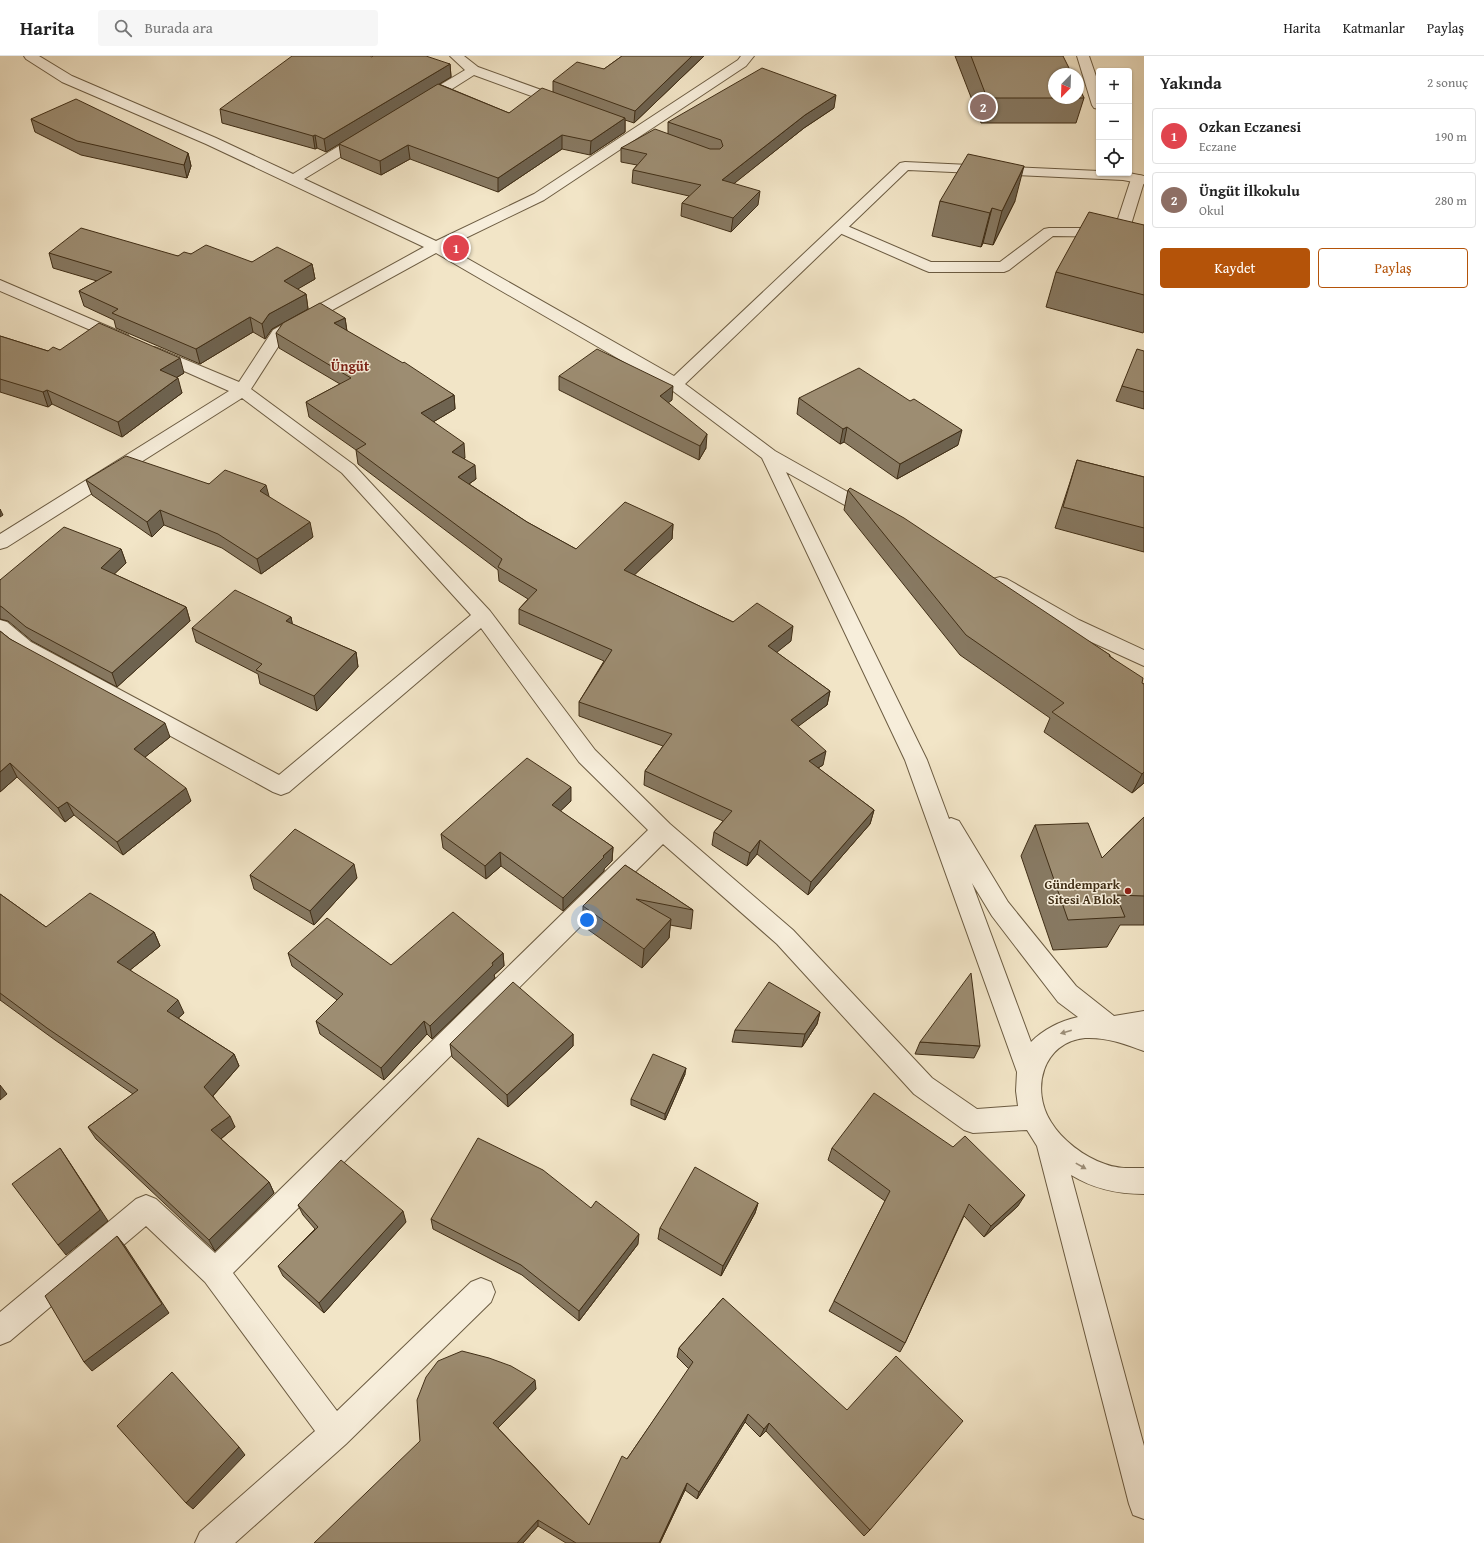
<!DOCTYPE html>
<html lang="tr">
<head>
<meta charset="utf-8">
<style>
  :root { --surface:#fff; --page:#f6f6f6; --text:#222; --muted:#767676; --line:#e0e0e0; --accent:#b45309 }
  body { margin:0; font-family:"Gentium Book Plus",serif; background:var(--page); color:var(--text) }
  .controls { position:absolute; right:12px; top:12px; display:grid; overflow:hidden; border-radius:4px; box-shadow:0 1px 3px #0004 }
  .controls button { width:36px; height:36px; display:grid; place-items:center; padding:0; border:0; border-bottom:1px solid var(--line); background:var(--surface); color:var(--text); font:20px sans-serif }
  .compass { position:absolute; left:1048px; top:12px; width:36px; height:36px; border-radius:50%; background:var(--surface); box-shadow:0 1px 3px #0004; rotate:203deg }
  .you { position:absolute; left:587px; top:864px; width:14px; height:14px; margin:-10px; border:3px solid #fff; border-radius:50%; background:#1a73e8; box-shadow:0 0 0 6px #1a73e833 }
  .badge { display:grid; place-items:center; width:26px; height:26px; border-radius:50%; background:var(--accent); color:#fff; font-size:13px; font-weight:700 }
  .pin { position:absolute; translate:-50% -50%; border:2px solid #fff; box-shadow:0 1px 4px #0006 }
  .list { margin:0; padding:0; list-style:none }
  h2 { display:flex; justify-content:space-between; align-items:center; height:52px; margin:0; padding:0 16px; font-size:17px }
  h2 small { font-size:13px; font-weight:400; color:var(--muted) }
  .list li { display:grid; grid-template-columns:26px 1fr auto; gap:12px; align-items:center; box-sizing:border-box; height:56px; margin:0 8px 8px; padding:0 8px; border:1px solid var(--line); border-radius:4px }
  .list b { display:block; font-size:15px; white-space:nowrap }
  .list p { margin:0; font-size:13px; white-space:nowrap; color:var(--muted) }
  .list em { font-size:13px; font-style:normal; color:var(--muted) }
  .actions { display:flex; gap:8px; padding:12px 16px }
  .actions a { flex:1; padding:9px 0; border:1px solid var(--accent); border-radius:4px; text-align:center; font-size:14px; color:var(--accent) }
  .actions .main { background:var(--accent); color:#fff }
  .icon { flex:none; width:22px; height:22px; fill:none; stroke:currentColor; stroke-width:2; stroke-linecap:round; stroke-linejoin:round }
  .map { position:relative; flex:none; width:1144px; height:1487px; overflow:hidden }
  header { display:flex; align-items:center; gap:24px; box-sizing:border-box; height:56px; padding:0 20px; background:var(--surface); border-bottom:1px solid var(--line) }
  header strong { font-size:19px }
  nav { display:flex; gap:22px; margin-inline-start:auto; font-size:14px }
  .search { width:280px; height:36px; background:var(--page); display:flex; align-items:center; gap:10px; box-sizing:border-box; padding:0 14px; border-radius:4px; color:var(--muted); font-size:15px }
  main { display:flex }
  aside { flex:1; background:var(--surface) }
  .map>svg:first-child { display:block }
</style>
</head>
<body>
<header>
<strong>Harita</strong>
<div class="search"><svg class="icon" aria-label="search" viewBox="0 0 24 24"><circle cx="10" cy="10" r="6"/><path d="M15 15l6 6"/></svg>Burada ara</div>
<nav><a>Harita</a><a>Katmanlar</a><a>Paylaş</a></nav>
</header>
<main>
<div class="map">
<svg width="1144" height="1487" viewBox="0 0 1144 1487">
  <rect width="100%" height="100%" fill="#f2e5c7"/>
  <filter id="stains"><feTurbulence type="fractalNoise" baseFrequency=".005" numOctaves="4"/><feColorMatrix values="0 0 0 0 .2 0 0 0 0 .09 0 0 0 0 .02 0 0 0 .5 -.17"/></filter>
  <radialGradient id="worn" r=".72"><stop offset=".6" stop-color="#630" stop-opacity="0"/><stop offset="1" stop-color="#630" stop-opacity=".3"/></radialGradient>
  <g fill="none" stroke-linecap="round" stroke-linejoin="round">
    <g stroke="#6c5c42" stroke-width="2">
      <path id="service" d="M1138 119 1143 120 1144 126 1129 175 1144 179V188L1120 181 1053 180 1009 214 1004 216H929L924 214 835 175 833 172 835 169 840 168 845 169 931 206H1000L1044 173 1049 172H1115L1131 123 1133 120Z"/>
    </g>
    <g stroke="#6c5c42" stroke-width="2">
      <path id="minor" d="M24 0H39L72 20 216 82 293 118 360 77H370L372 80 370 83 304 123 436 185 534 138 738 4 741 0H754L746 10 544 144 447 191 674 320 900 107 905 106 1099 115V117H1129L1144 120V128L1123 124 908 114 685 328 775 395 878 453 881 457 878 461 872 463 866 461 786 416 927 704 949 763 951 762 959 765 1008 846 1076 930 1114 960 1144 955V995C1125 988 1107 981 1085 982 1043 986 1030 1033 1051 1066 1062 1084 1084 1101 1105 1108 1117 1113 1131 1112 1144 1112V1138C1117 1138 1094 1133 1071 1119L1144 1390V1463L1133 1459 1129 1448 1037 1090 1027 1074 973 1077 964 1074 914 1038 777 888 663 788 233 1217 337 1355 471 1226 481 1222 491 1226 495 1236 491 1246 346 1388 235 1487H195L200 1476 315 1375 205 1226 146 1170 10 1285 0 1289V1256L136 1143 146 1139 156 1143 215 1197 648 774 579 706 481 572 289 736 281 739 273 736 17 596 0 582V564L7 566 31 586 279 719 471 559 342 417 242 342 7 491 0 493V478L229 335 148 299 146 296 148 293 154 291 160 293 239 326 273 274 424 191 206 88 62 26 26 3ZM436 197 669 332 762 402 905 704 1017 1016 1016 1035 1018 1050 977 1053 932 1022 793 874 670 768 595 694 490 555 354 409 251 333 285 280ZM972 827 992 860 1058 946 1078 961C1060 965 1044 973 1031 986Z
        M450 0H464L478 11 569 44 571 47 569 50H559L474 19 425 50H415L413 47 415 44 465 14Z
        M1077 0H1089L1099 29V53L1094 52 1092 49Z
        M0 224 128 279 130 282 128 285 122 287 116 285 0 235Z
        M1000 521 1007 523 1079 564 1144 594V610L1065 574 993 533 990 528 993 523Z"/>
    </g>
    <use href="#service" fill="#f7eedb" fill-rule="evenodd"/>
    <use href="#minor" fill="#f7eedb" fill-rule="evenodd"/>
  </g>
  <path fill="#877962" stroke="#402e16" d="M622 0H704L634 67 625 64V76L590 99 562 93 498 136 410 103 381 119 341 102 339 88 326 96 317 92 315 93 222 67 220 53 372 1 450 8 451 21 439 28 509 57 553 36V25L604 13Z
    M955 0H1063L1054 18V42H1078V30L1084 42 1076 67H981Z
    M834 52 804 72 733 128 758 149 731 176 681 160 682 147 689 140 632 127 633 114 637 109 621 106V92L668 78V66Z
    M31 63 188 97 191 110 187 122 81 99 35 76Z
    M940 145H1015L993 189 983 187 981 191 932 180Z
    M1144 169V275L1143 277 1046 251 1056 216Z
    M49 197 178 200 191 198 252 206 312 208 315 223 297 233 306 238 308 253 272 273 265 283 253 276 200 308 116 272 114 264 84 250 79 235 97 225 53 212Z
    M345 262 347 275 454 339 455 353 433 366 465 402 464 403 476 423 469 428 527 466 576 493 673 468 672 483 634 519 733 566 791 585 776 596 830 635 827 649 798 670 823 709 818 712 874 754 870 768 808 839 757 798 747 810 712 789 714 776 723 765 644 729 645 715 663 690 579 660V646L604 605 519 568V553L528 543 499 525 498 514 358 408 356 394 309 361 306 346 340 328 279 292 276 277Z
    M0 280 48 295 60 294 184 317 176 322 182 337 122 381 52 348 48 351 0 336Z
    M1144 295V353L1116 345 1122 330Z
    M559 320 672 344 668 346 706 392 699 404 559 334Z
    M799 342 958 389 897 423 844 386 840 388 797 358Z
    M1077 404 1144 421V496L1055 472 1070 426Z
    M86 424 209 428 269 441 313 481 261 518 222 492 164 469 152 481 92 439Z
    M848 434 1110 599V600L1142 627 1144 628V727L1132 737 1044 676 1050 662 960 599 844 454Z
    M121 493 126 507 114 518 186 551 190 565 117 631 32 585 8 565 0 563V524Z
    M291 561 292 568 356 596 358 611 317 655 260 628 258 618 196 586 192 572Z
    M0 575 10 583 170 681 145 701 191 745 123 799 74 759 65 766 17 721 0 736Z
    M571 745 560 755 613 791 612 805 604 813V815L563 855 501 810 486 823 443 792 441 778Z
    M1144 761V869H1120L1107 891 1053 894 1021 800 1035 769 1102 802Z
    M625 809 693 854 691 873 670 869 669 882 642 912 583 870V850Z
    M250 819 357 822 314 869 254 833Z
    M0 838 46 871 154 876 160 890 130 914 184 957 178 962 234 998 239 1010 213 1040 235 1071 221 1083 269 1126 274 1137 215 1195 96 1083 88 1071 133 1038 55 984 0 944Z
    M288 897 391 909 503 897 504 910 494 919 495 922 432 983 427 978 384 1024 320 978 316 965 337 944 292 910Z
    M820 956 817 968 802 991 732 986 735 974Z
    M573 978V990L508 1051 452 1001 450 988Z
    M920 986 980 990 974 1002 915 998Z
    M685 1018 665 1064 631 1049V1043Z
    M832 1092 1018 1150 984 1181 964 1160 905 1287 900 1296 829 1255 885 1145 828 1104Z
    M758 1147 755 1157 721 1220 658 1183 660 1172Z
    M298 1149 406 1166 324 1257 283 1220 278 1210 315 1173 303 1159Z
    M431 1163 638 1188 579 1265 522 1219 433 1173Z
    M723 1242 870 1474 864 1480 766 1375 760 1381 745 1366 697 1443 685 1434 660 1487H566L538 1470 523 1487H314L536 1333 498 1372 589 1469 627 1403 689 1313 677 1301 679 1292Z"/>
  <path fill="#6e6350" stroke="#402e16" d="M692 0H704L634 67 635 55Z
    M450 8 451 21 326 96 324 83Z
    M836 39 834 52 804 72 721 138 722 124 805 59Z
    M625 62V76L590 99 591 85Z
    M315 79 317 92 315 93 313 80Z
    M562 79V93L498 136V122Z
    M408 89 410 103 381 119 380 105Z
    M188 97 191 110 187 122 184 109Z
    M1024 110 1015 145 993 189 1002 155Z
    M760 135 758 149 731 176 733 162Z
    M992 152 983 187 981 191 990 157Z
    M312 208 315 223 286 240 284 225Z
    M306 238 308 253 272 273 265 283 262 268 269 258Z
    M250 261 253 276 200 308 196 293Z
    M345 262 347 276 334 267Z
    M180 302 184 317 164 329 160 314Z
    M178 322 182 337 122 381 118 366Z
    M673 330 672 344 659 354 660 340Z
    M47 334 52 348 48 351 43 336Z
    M454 339 455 353 423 372 421 357Z
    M847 371 844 386 840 388 843 373Z
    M962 374 958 389 897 423 900 408Z
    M707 378 706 392 699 404 700 390Z
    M464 387 465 402 453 410 452 396Z
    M475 409 476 423 459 435 458 421Z
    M266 429 270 444 260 435Z
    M0 453 3 459 0 461Z
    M160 454 164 469 152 481 147 466Z
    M310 466 313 481 261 518 257 503Z
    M673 468 672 483 624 529V514Z
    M121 493 126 507 106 526 101 512Z
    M186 551 190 565 117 631 112 617Z
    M291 561 294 576 286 565Z
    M793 570 791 585 766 605 768 590Z
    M356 596 358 611 317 655 314 640Z
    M830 635 827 649 788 678 791 664Z
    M165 667 170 681 139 706 134 693Z
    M826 695 823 709 806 719 809 705Z
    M10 707 17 721 0 736V716Z
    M1144 716V727L1132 737 1142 718Z
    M571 731V745L552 763V749Z
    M186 732 191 745 123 799 117 786Z
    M67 746 74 759 65 766 58 752Z
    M874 754 870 768 808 839 811 826Z
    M760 784 757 798 747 810 750 797Z
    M613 791 612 805 604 813V815L563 855V842L603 800Z
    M500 796 501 810 486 823 485 810Z
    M354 808 357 822 314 869 310 855Z
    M671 863 669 882 642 912 644 893Z
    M154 876 160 890 124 919 117 906Z
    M503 897 504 910 494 919 495 922 432 983 430 970 492 907Z
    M178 944 184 957 173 967 167 955Z
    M820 956 817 968 802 991 805 978Z
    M424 965 427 978 384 1024 381 1012Z
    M573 978V990L508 1051 507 1039Z
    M234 998 239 1010 210 1043 204 1031Z
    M686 1012 685 1018 665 1064V1058Z
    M0 1029 7 1038 0 1044Z
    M230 1060 235 1071 217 1086 211 1074Z
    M60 1092 68 1104 108 1165 66 1199 58 1189Z
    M269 1126 274 1137 215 1195 209 1184Z
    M1025 1139 1018 1150 984 1181 991 1170Z
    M758 1147 755 1157 721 1220 723 1210Z
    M403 1155 406 1166 324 1257 319 1247Z
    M639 1178 638 1188 579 1265V1255Z
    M117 1180 125 1190 169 1257 92 1315 84 1306Z
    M535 1324 536 1333 495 1375 493 1367Z
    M748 1358 745 1366 697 1443 699 1436Z
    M769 1367 766 1375 760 1381 764 1373Z
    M239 1391 245 1399 193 1453 186 1447Z
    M687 1427 685 1434 660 1487H659Z
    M538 1464V1470L523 1487H517Z"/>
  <path fill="#9d8d72" stroke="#402e16" d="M292 0H370L372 1 373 0H426L450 8 324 83 315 79 313 80 220 53Z
    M622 0H692L635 55 553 25 577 6 604 13Z
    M971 0H1063L1072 18H1054V42H987Z
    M762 12 836 39 805 59 722 124 760 135 733 162 682 147 701 129 633 114 647 98 621 92 655 73 710 93H720L723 90 721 84 668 66Z
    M438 28 509 57 542 32 625 62 591 85 562 79 498 122 408 89 380 105 339 88Z
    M1078 30 1084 42H1078Z
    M76 43 188 97 184 109 77 85 31 63Z
    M968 98 1024 110 1002 155 992 152 990 157 940 145Z
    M1089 156 1144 169V239L1056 216Z
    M81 172 178 200 184 196 191 198 206 189 252 206 277 191 312 208 284 225 306 238 269 258 262 268 250 261 196 293 112 257 118 253 79 235 112 216 49 197Z
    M320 247 345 262 334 267 403 307 404 306 454 339 421 357 464 387 452 396 475 409 458 421 527 466 576 493 625 446 673 468 624 514 733 566 757 547 793 570 768 590 830 635 791 664 826 695 809 705 874 754 811 826 760 784 750 797 714 776 732 755 645 715 672 678 579 646 612 594 519 553 537 534 498 511 502 503 356 394 366 388 306 346 351 322 276 277 283 267Z
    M99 267 180 302 160 314 178 322 118 366 47 334 43 336 0 323V280L48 295 53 291 60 294Z
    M597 293 673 330 660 340 707 378 700 390 559 320Z
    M1137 293 1144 295V336L1122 330Z
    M859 312 910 345 914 343 962 374 900 408 847 371 843 373 799 342Z
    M126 400 209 428 225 414 266 429 260 435 310 466 257 503 218 478 160 454 147 466 86 424Z
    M1077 404 1144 421V472L1063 451Z
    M850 432 904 462 1110 599 1109 600 1143 622 1142 627 1144 628V716L1142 718 1052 656 1064 647 966 579 848 434Z
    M64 471 121 493 101 512 186 551 112 617 26 571 2 551 0 550V524Z
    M235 534 291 561 286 565 356 596 314 640 256 614 262 608 192 572Z
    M0 575 10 583 165 667 134 693 186 732 117 786 67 746 58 752 10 707 0 716Z
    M527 702 571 731 552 749 613 791 603 800 604 801 563 842 500 796 485 810 441 778Z
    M1144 761V840L1116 839 1125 861 1068 864 1035 769 1088 767 1102 802Z
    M295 773 354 808 310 855 250 819Z
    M625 809 693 854 636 843 671 863 644 893 583 850Z
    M90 837 154 876 117 906 178 944 167 955 234 998 204 1031 230 1060 211 1074 269 1126 209 1184 88 1071 138 1034 47 972 0 937V838L46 871Z
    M453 856 503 897 492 907 493 909 430 970 424 965 381 1012 316 965 343 938 288 897 327 862 391 909Z
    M971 917 980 990 920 986Z
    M513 926 573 978 507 1039 450 988Z
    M769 926 820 956 805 978 735 974Z
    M653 998 686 1012 665 1058 631 1043Z
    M874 1037 953 1091 965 1080 1025 1139 991 1170 969 1148 905 1287 834 1245 890 1135 832 1092Z
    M478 1082 543 1114 591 1152 596 1145 639 1178 579 1255 521 1209 431 1163Z
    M60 1092 100 1154 58 1189 12 1128Z
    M341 1104 403 1155 319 1247 278 1210 318 1171 298 1149Z
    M695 1111 758 1147 723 1210 660 1172Z
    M117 1180 162 1248 84 1306 45 1240Z
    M723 1242 847 1354 896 1300 963 1365 870 1474 769 1367 764 1373 748 1358 699 1436 687 1427 659 1487H576L538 1464 517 1487H314L420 1385 417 1344 426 1321 438 1305 462 1295 489 1302 511 1310 535 1324 493 1367 589 1469 622 1400 627 1403 693 1306 679 1292Z
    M172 1316 239 1391 186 1447 117 1370Z"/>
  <defs><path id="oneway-solid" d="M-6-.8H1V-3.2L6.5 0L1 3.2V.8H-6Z"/></defs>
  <g fill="#9c8e78">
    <use href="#oneway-solid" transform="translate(1066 976) rotate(164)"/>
    <use href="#oneway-solid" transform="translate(1081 1110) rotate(29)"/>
  </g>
  <circle fill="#8f2418" stroke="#f7eedb" stroke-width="1.5" cx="1128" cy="835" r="4"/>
  <g text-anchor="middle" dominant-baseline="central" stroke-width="3" stroke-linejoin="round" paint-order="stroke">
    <g font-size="13" font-weight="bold" fill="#402e16" stroke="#f7eedb" text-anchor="end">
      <text x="1120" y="828">Gündempark<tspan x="1120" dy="15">Sitesi A Blok</tspan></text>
    </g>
    <g font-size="14" font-weight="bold" fill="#7a1f14" stroke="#f7eedb">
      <text x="350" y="310">Üngüt</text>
    </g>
  </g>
  <rect width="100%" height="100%" filter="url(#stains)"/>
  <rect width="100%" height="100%" fill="url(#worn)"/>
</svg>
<div class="controls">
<button>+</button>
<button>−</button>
<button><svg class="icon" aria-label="locate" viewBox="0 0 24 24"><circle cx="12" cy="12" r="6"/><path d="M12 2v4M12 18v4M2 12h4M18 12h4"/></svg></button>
</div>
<svg class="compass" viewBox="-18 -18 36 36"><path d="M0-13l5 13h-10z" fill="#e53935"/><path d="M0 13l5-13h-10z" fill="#767676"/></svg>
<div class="you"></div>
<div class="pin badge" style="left:456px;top:192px;background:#e0444e">1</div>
<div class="pin badge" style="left:983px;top:51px;background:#8d6e63">2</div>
</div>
<aside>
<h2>Yakında<small>2 sonuç</small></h2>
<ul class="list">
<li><span class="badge" style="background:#e0444e">1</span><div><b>Ozkan Eczanesi</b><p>Eczane</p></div><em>190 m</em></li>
<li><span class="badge" style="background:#8d6e63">2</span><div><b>Üngüt İlkokulu</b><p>Okul</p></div><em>280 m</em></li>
</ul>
<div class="actions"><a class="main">Kaydet</a><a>Paylaş</a></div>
</aside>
</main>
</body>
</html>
